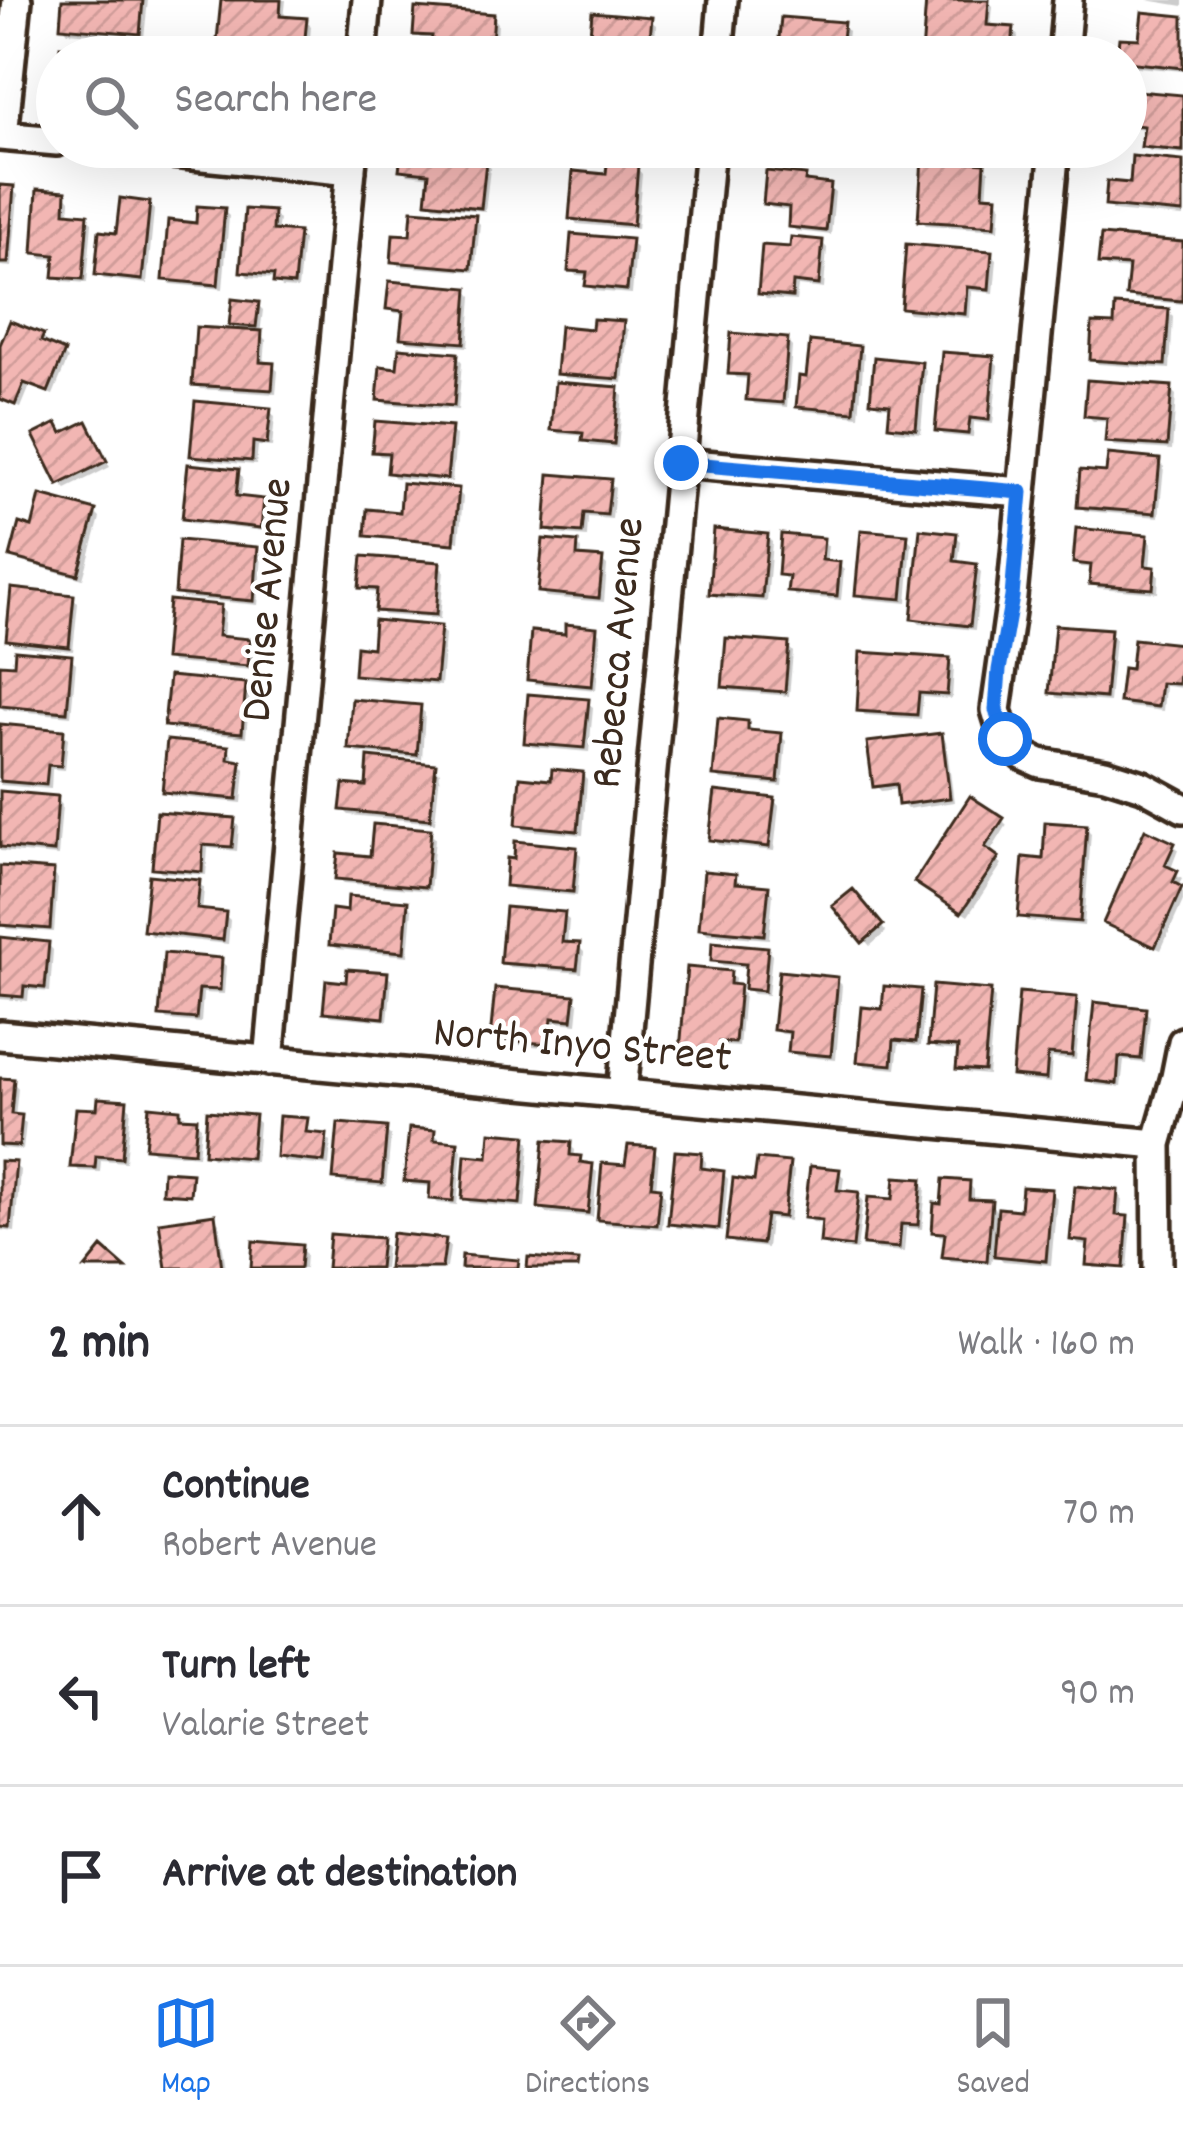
<!DOCTYPE html>
<html lang="en">
<head>
<meta charset="utf-8">
<style>
  :root { --surface:#fff; --page:#f7f7f7; --text:#2b2b33; --muted:#7c7c81; --line:#e1e1e2; --accent:#1a73e8 }
  body { margin:0; font-family:Dekko,sans-serif; background:var(--page); color:var(--text) }
  .stop { position:absolute; width:36px; height:36px; margin:-27px; border:9px solid #1a73e8; border-radius:50%; background:#fff }
  .stop.end { background:#1a73e8; border-color:#fff; box-shadow:0 3px 12px #0008 }
  .list { margin:0; padding:0; list-style:none }
  h2 { display:flex; justify-content:space-between; align-items:center; height:156px; margin:0; padding:0 48px; font-size:51px }
  h2 small { font-size:39px; font-weight:400; color:var(--muted) }
  .list li { display:grid; grid-template-columns:78px 1fr auto; gap:36px; align-items:center; box-sizing:border-box; height:180px; padding:0 48px; border-top:3px solid var(--line) }
  .list b { display:block; font-size:45px; white-space:nowrap }
  .list p { margin:0; font-size:39px; white-space:nowrap; color:var(--muted) }
  .list em { font-size:39px; font-style:normal; color:var(--muted) }
  .icon { flex:none; width:66px; height:66px; fill:none; stroke:currentColor; stroke-width:2; stroke-linecap:round; stroke-linejoin:round }
  .map { position:relative; flex:none; width:1183px; height:1268px; overflow:hidden }
  .search { position:absolute; background:var(--surface); box-shadow:0 12px 48px #0002; left:36px; right:36px; top:36px; height:132px; display:flex; align-items:center; gap:30px; box-sizing:border-box; padding:0 42px; border-radius:66px; color:var(--muted); font-size:45px }
  .sheet { height:696px; background:var(--surface) }
  nav { display:flex; justify-content:space-around; align-items:center; box-sizing:border-box; height:168px; border-top:3px solid var(--line); background:var(--surface); font-size:33px; color:var(--muted) }
  nav a { display:grid; justify-items:center; gap:6px }
  nav .on { color:var(--accent) }
  .map>svg:first-child { display:block }
</style>
</head>
<body>
<div class="map">
<svg width="1183" height="1268" viewBox="0 0 1183 1268">
  <defs>
    <pattern id="building-hatch" width="6" height="6" patternUnits="userSpaceOnUse" patternTransform="scale(3)"><rect width="6" height="6" fill="#f2b6b3"/><path d="M-1 1l2-2M0 6l6-6M5 7l2-2" fill="none" stroke="#d09d9a"/></pattern>
  </defs>
  <rect width="100%" height="100%" fill="#fff"/>
  <filter id="ink" filterUnits="userSpaceOnUse"><feTurbulence type="fractalNoise" baseFrequency=".00833" numOctaves="2"/><feDisplacementMap in="SourceGraphic" scale="24" xChannelSelector="R" yChannelSelector="G"/><feConvolveMatrix kernelMatrix="1 2 1 2 8 2 1 2 1" color-interpolation-filters="sRGB"/></filter>
  <g filter="url(#ink)">
    <path fill="#0003" d="M81 0H148L144 38 68 32 63 26Z
      M224 0H286L284 19 306 21 311 26 309 52 226 44 221 39Z
      M929 0 988 1 993 6 991 28 1013 30 1018 36 1016 57H928L925 54Z
      M1147 0H1183V6Z
      M493 17 498 23 496 57H433L435 40 421 39 416 34Z
      M1183 19V71L1126 66V57H1120Z
      M650 20 656 25 654 52 628 50V57H591Z
      M842 25 848 31 845 57H809L787 53 781 48Z
      M1126 93 1183 98V154L1150 151 1144 146 1146 129 1126 127Z
      M405 147 485 155 491 160 485 211 434 206 429 201 432 177 408 174 403 169Z
      M932 147H983V152Z
      M1183 164V217L1113 211 1108 205 1132 187Z
      M984 165 989 171 987 198 996 199 1001 204 999 230 926 225 921 220Z
      M637 168 642 174 637 229 577 224 572 218 608 177Z
      M804 178 811 185 829 187 835 192 831 235 796 231 791 226 792 211 772 208 766 203Z
      M0 188 12 189 18 195 12 267 0 266Z
      M65 194 70 200 69 215 86 217 92 222 87 283 62 281 56 276 58 259 41 258 36 252Z
      M149 204 154 210 147 284 104 279 98 274 119 236Z
      M224 211 229 216 223 289 171 284 166 279 199 226Z
      M273 214 279 220 277 233 297 235 303 240 298 289 282 288 277 279 248 277 243 271Z
      M474 218 480 224 475 272 399 266 394 260 413 238Z
      M1103 238 1183 245V304L1135 300 1129 295 1132 270 1107 268 1101 263Z
      M630 242 636 248 632 294 594 291 589 285V276L576 275 571 270Z
      M822 242 827 248 824 289 798 286 796 301 766 299 761 293 793 251Z
      M991 254 997 259 994 293 972 291 970 318 909 313 904 307Z
      M467 290 472 296 468 347 409 342 403 337 405 314 395 313 390 308Z
      M257 304 263 310 260 334 266 340 264 365 273 366 278 371 276 394 200 389 195 383 242 333 232 323Z
      M1168 312 1173 317 1170 369 1098 364 1093 358 1117 328Z
      M622 324 628 330 623 383 565 378 559 373 595 332Z
      M42 337 48 342 46 347 63 354 68 359 53 395 30 386 21 408 0 400V353Z
      M787 341 792 347 787 407 755 404 749 399 751 379 736 378 731 373Z
      M859 349 864 354 859 416 805 411 799 406Z
      M457 356 462 362 458 410 386 404 380 398 400 371Z
      M993 359 998 365 993 424 974 422 973 438 944 435 939 430Z
      M921 364 926 370 921 433 896 431 891 425 892 407 878 406 873 401Z
      M1170 389 1176 395 1172 450 1114 446 1109 441 1110 422 1093 421 1087 415Z
      M617 390 623 396 618 448 591 446 585 440 586 436 560 434 554 429Z
      M269 411 275 416 272 447 258 446 256 465 199 460 193 455Z
      M86 425 110 467 66 489 61 484 37 436 56 427 64 436Z
      M450 430 456 436 452 482 395 478 390 472 391 457 380 456 375 451Z
      M1158 461 1164 467 1159 517 1085 511 1080 505 1109 475Z
      M237 472 243 477 240 500 262 502 268 508 265 531 190 523 185 518Z
      M609 482 615 488 612 519 588 517 587 537 553 534 548 528Z
      M405 487 458 491 463 497 459 541 369 533V537L368 535 370 512 403 515Z
      M94 512 100 518 83 579 18 561 13 556 34 531Z
      M956 536 961 541 958 565 976 567 981 572 975 630 920 624 914 618Z
      M767 537 772 542 767 602 717 598 712 592Z
      M907 537 912 543 907 603 864 599 859 594Z
      M1146 538 1152 543 1150 569 1159 575 1158 593 1098 588 1093 583 1094 568 1081 567 1076 562Z
      M822 541 828 546 826 564 839 565 844 570 841 600 796 596 790 591 791 580 786 579 781 574Z
      M577 545 582 550 581 559 602 561 607 566 604 602 546 597 541 591Z
      M257 550 262 555 258 605 183 598 178 593Z
      M439 565 444 570 440 619 384 615 378 610 380 593 368 592 362 587Z
      M73 598 78 603 73 651 14 645 9 639Z
      M220 607 225 613 223 639 249 642 254 647 252 670 172 663 167 658Z
      M440 629 445 634 441 686 362 679 357 674 375 651Z
      M596 630 601 635 596 690 535 684 530 679 567 637Z
      M1109 632 1115 638 1109 702 1058 698 1052 692Z
      M788 646 793 652 789 696 730 691 725 685Z
      M1180 647 1183 650 1182 688 1165 686 1163 711 1128 707 1122 701Z
      M70 658 76 663 71 716 4 710 0 706V688Z
      M948 660 954 666 952 699 923 697 921 719 865 715 860 710Z
      M245 686 250 691 246 737 173 730 167 725Z
      M587 702 593 707 589 752 532 747 527 742Z
      M420 708 425 713 422 759 356 753 351 748Z
      M747 724 752 729V733L781 736 786 741 782 786 721 780 716 775Z
      M0 727 63 733 68 738 65 770 52 769 51 789 0 785Z
      M940 736 946 741 954 802 907 809 901 803 899 789 881 791 876 786Z
      M228 749 233 755 232 763 240 764 245 769 242 803 171 796 165 791Z
      M434 767 440 772 435 823 349 815 343 809 368 789Z
      M582 775 587 780 583 835 524 830 519 824 554 783Z
      M57 799 62 805 58 856 0 851V808Z
      M774 800 779 806 774 851 718 845 712 839Z
      M1002 820 1007 825 989 854 1002 864 968 916 923 887Z
      M233 821 239 826 237 851 208 848 206 875 161 872 155 866Z
      M1086 828 1091 833 1084 926 1027 921 1021 916 1045 862Z
      M429 832 435 838 430 891 344 883 338 878Z
      M1173 845 1178 850 1170 871 1182 879 1177 888 1183 892V901L1161 950 1112 928 1107 923Z
      M575 850 581 855 577 896 513 890 508 885Z
      M0 869 53 873 58 879 54 932 7 929 2 924Z
      M734 877 740 882 739 887 767 889 773 894 769 939 708 934 702 928Z
      M199 883 204 888 202 913 225 915 230 920 228 944 152 936 146 930Z
      M853 893 886 932 870 946 836 907Z
      M407 904 412 909 408 956 337 949 332 944Z
      M563 915 569 920 567 945 578 946 584 952 582 973 509 967 503 962Z
      M0 940 48 944 53 950 50 992 29 990 28 1001 0 999Z
      M767 949 772 955 768 995 753 994 747 988 749 968 719 965 714 960Z
      M221 961 226 966 224 994 203 993 201 1023 167 1020 162 1015Z
      M730 974 735 979 734 988 744 994 739 1047 723 1046 722 1058 688 1055 683 1050Z
      M386 975 392 980 388 1021 331 1016 326 1011 348 985Z
      M836 979 842 985 836 1060 797 1056 791 1051 793 1035 782 1034 776 1029Z
      M920 992 925 997 921 1046 899 1044 896 1069 866 1066 860 1061 884 1012Z
      M989 993 995 998 988 1075 965 1073 959 1067 961 1051 936 1049 931 1043Z
      M573 998 579 1004 577 1024 556 1022 554 1048 498 1043 493 1038Z
      M1075 1000 1081 1005 1076 1060 1052 1058 1050 1083 1020 1080 1015 1075Z
      M1145 1011 1150 1016 1145 1063 1124 1061 1121 1087 1095 1085 1089 1079Z
      M0 1081 13 1082 18 1088 15 1117 26 1123 23 1150 0 1148Z
      M125 1103 131 1109 126 1162 101 1160 100 1172 79 1171 74 1165 100 1112Z
      M179 1112 184 1120 195 1121 201 1126 198 1156 154 1152 148 1147Z
      M254 1118 259 1123 256 1162 212 1158 207 1153Z
      M310 1125 311 1136 325 1137 331 1142 329 1166 284 1162 279 1156 308 1148Z
      M385 1130 391 1136 386 1187 342 1183 336 1178Z
      M434 1133 439 1138V1143L456 1145 462 1150 457 1205 438 1203 432 1198 433 1187 412 1185 407 1180Z
      M525 1137 530 1143 525 1208 470 1203 465 1198 491 1160Z
      M570 1145 575 1150 574 1158 579 1159 597 1172 593 1217 546 1213 541 1207Z
      M653 1150 659 1155 656 1189 665 1195 662 1229 605 1224 600 1219 628 1168Z
      M701 1156 706 1162 705 1172 723 1173 728 1179 723 1232 677 1228 671 1223Z
      M0 1164 15 1165 20 1170 15 1232 0 1230Z
      M789 1165 794 1171 789 1221 770 1219 767 1248 735 1244 729 1239 757 1184Z
      M838 1172 844 1177 842 1193 857 1195 863 1200 857 1250 829 1247 823 1242 825 1224 813 1222 807 1217Z
      M921 1182 926 1188 922 1229 906 1228 904 1252 872 1249 866 1244 895 1203Z
      M969 1184 974 1190V1202L991 1203 996 1211 1023 1213 1051 1192 1057 1198 1051 1265 1003 1261 993 1250 991 1264 951 1261 946 1256 947 1237 940 1236 935 1231 944 1207Z
      M1117 1193 1122 1199 1120 1218 1127 1219 1132 1224 1128 1268H1094L1089 1264 1091 1246 1079 1245 1073 1239Z
      M214 1217 219 1223 226 1268H169Z
      M380 1241 386 1247 384 1268H330Z
      M444 1242 450 1247 447 1268H391Z
      M300 1248 306 1254 305 1268H254Z"/>
    <path fill="url(#building-hatch)" stroke="#3b2a1e" stroke-width="3" d="M62 0H143L140 34 60 27Z
      M221 0H281L280 16 307 18 304 48 217 40Z
      M926 0H989L987 25 1014 27 1011 57 922 55Z
      M415 8 494 14 491 57H430L432 36 413 35Z
      M592 12 652 17 649 48 624 46 623 57H588Z
      M1142 12 1183 16V68L1126 62V57H1117L1119 38 1139 39Z
      M781 17 844 22 840 57H806V51L778 49Z
      M60 46 135 53V57H59Z
      M1126 90 1183 95V151L1141 147 1144 126 1126 124Z
      M402 147H439L487 152 481 208 426 202 429 173 399 170Z
      M1132 156 1183 161V213L1105 206 1107 181 1130 183Z
      M922 158 985 163 983 195 997 196 995 226 918 221Z
      M607 163 638 165 633 225 569 219 573 171 606 174Z
      M766 171 806 175 805 181 831 184 826 231 788 227 789 207 763 204Z
      M0 185 14 186 8 263H0Z
      M37 189 66 191 65 212 88 214 83 279 53 277 55 255 33 253Z
      M120 198 150 202 142 280 95 275 99 231 116 233Z
      M197 206 225 208 218 285 163 280 168 220 196 223Z
      M245 209 274 211 273 230 299 232 294 285 273 283 274 275 240 272Z
      M412 210 476 215 471 269 391 262 393 234 410 235Z
      M571 234 632 239 627 290 585 286 587 272 568 271Z
      M1101 235 1183 242 1182 301 1126 296 1129 266 1098 264Z
      M791 237 823 240 819 285 793 282 792 297 758 294 762 245 790 247Z
      M906 244 992 251 989 289 967 287 965 314 901 308Z
      M389 281 468 288 464 343 400 338 403 311 386 309Z
      M232 299 259 302 256 327 229 325Z
      M1115 305 1169 309 1165 365 1090 360 1092 323 1114 324Z
      M593 319 624 321 619 379 556 374 560 326 592 329Z
      M10 321 44 334 41 341 65 351 48 392 24 383 15 405 0 399V345Z
      M196 327 262 331 260 362 274 363 272 390 192 385Z
      M731 333 788 338 783 403 746 400 748 375 728 374Z
      M810 341 860 346 854 412 796 407 799 376 806 377Z
      M399 348 458 353 454 406 377 400 380 366 397 368Z
      M942 352 994 356 989 420 970 418 968 434 935 431Z
      M874 357 922 362 916 429 888 426 890 404 870 402Z
      M1087 380 1172 386 1167 446 1105 442 1107 418 1084 416Z
      M555 382 619 387 614 444 582 441 583 433 551 430Z
      M195 401 271 408 267 444 253 442 252 461 190 456Z
      M87 421 107 461 58 485 33 435 57 423 62 433Z
      M375 421 452 427 447 479 387 473 389 453 372 452Z
      M1108 454 1160 459 1155 513 1077 507 1080 470 1106 472Z
      M188 464 239 469 236 496 264 499 261 528 182 519Z
      M549 474 611 479 607 515 584 513 582 533 545 530Z
      M402 483 459 488 454 544 365 536 367 509 400 512Z
      M40 495 96 510 78 575 10 557 19 523 32 527Z
      M1076 528 1148 535 1145 566 1155 567 1153 589 1089 584 1091 565 1073 563Z
      M714 529 768 534 762 598 709 594Z
      M920 529 957 533 954 561 977 564 970 626 911 619Z
      M861 530 908 534 902 599 855 595Z
      M781 534 824 538 822 560 840 562 837 596 787 592 789 576 778 575Z
      M543 539 578 542 577 556 603 558 599 598 538 592Z
      M179 540 258 547 254 601 175 594Z
      M362 556 440 562 436 615 375 611 377 589 359 588Z
      M11 588 74 595 69 647 6 640Z
      M169 600 221 605 218 636 250 639 248 666 164 659Z
      M374 620 441 626 436 682 354 675 356 646 372 648Z
      M565 624 597 627 592 686 527 680 531 631 565 634Z
      M1055 625 1111 629 1105 698 1049 693Z
      M726 638 789 643 785 692 722 687Z
      M1134 639 1182 644 1178 684 1161 683 1158 707 1119 702 1123 668 1131 669Z
      M15 650 72 655 67 712 0 706V664L14 665Z
      M860 652 950 658 947 695 919 693 917 715 857 711Z
      M169 676 246 683 242 733 164 726Z
      M528 694 589 699 584 748 524 743Z
      M352 699 421 705 417 755 348 749Z
      M718 718 748 721V730L782 733 778 782 713 776Z
      M0 724 64 730 61 766 48 765 46 785 0 781Z
      M942 733 950 798 898 805 896 784 873 787 867 742Z
      M167 740 229 746 228 759 241 761 237 799 162 792Z
      M368 757 436 764 430 819 340 810 343 784 366 786Z
      M552 769 583 772 578 831 516 825 520 777 551 780Z
      M0 791 58 796 54 852 0 847Z
      M715 791 775 798 769 847 709 840Z
      M970 796 1004 818 985 847 999 857 961 913 914 882Z
      M157 812 235 818 232 847 203 845 202 872 152 868Z
      M1045 822 1087 825 1080 922 1018 917 1023 857 1043 859Z
      M373 824 431 829 426 887 335 879 338 853 370 856Z
      M1145 829 1175 843 1165 865 1178 871 1173 882 1182 887 1155 947 1103 923Z
      M515 841 577 847 573 892 505 886 507 858 514 859Z
      M0 866 54 870 50 929 0 925Z
      M704 871 736 874 735 883 769 886 764 935 699 929Z
      M149 875 200 880 197 909 226 912 223 940 143 931Z
      M853 889 883 925 862 943 832 906Z
      M348 896 408 901 404 952 329 945 332 909 347 911Z
      M505 907 565 912 562 942 580 943 577 969 500 963Z
      M0 937 49 942 45 988 24 986 23 997 0 995Z
      M712 942 768 947 764 991 744 989 746 964 711 961Z
      M164 953 222 958 220 990 199 989 196 1019 159 1016Z
      M687 967 731 971 730 984 740 985 735 1043 719 1042 718 1054 680 1051Z
      M347 969 388 972 384 1018 323 1012 326 980 346 982Z
      M779 971 838 977 831 1056 788 1052 790 1032 773 1030Z
      M933 985 991 990 984 1071 956 1069 958 1047 928 1045Z
      M884 986 921 989 916 1042 894 1040 892 1065 857 1062 862 1007 882 1009Z
      M495 988 575 995 572 1020 552 1018 549 1044 490 1039Z
      M1019 992 1077 997 1072 1056 1048 1054 1046 1079 1012 1076Z
      M1094 1002 1146 1008 1141 1059 1119 1057 1117 1084 1086 1080Z
      M0 1078 14 1079 11 1114 22 1115 19 1146 0 1145Z
      M98 1098 127 1100 122 1158 96 1156 95 1168 70 1167 76 1108 97 1109Z
      M149 1106 180 1109V1117L197 1118 194 1152 145 1148Z
      M207 1111 255 1115 251 1158 204 1154Z
      M279 1116 308 1118 306 1132 327 1134 324 1162 276 1157Z
      M338 1123 387 1127 382 1183 333 1179Z
      M409 1128 435 1130 434 1140 458 1142 453 1201 429 1199 430 1183 404 1181Z
      M490 1132 526 1135 520 1204 462 1199 465 1155 488 1157Z
      M544 1140 571 1142 570 1155 581 1156 580 1162 593 1164 588 1213 538 1208Z
      M628 1145 655 1147 651 1186 661 1187 657 1225 597 1220 602 1163 625 1165Z
      M675 1151 702 1153 701 1168 724 1171 719 1229 668 1224Z
      M757 1159 790 1162 784 1217 766 1215 762 1244 726 1240 733 1178 754 1181Z
      M0 1161 16 1162 10 1228 0 1227Z
      M810 1166 840 1169 837 1190 859 1192 853 1247 820 1243 822 1220 804 1218Z
      M163 1171 192 1173 190 1195 162 1193Z
      M895 1177 922 1179 918 1225 901 1224 899 1248 863 1245 868 1197 893 1199Z
      M943 1179 970 1181 969 1199 992 1200 987 1261 942 1257 945 1233 932 1232 934 1203 941 1204Z
      M1075 1186 1118 1190 1116 1215 1128 1216 1124 1268 1086 1265 1088 1242 1070 1240Z
      M1022 1187 1052 1189 1046 1261 994 1256 998 1208 1020 1210Z
      M215 1214 222 1268H166L159 1222Z
      M392 1233 446 1239 442 1268H388Z
      M330 1234 382 1238 379 1268H327Z
      M253 1241 302 1245 300 1268H251Z
      M102 1247 126 1268H85Z
      M462 1255 519 1260 518 1268H461Z
      M528 1257 579 1261 578 1268H527Z"/>
    <g fill="none" stroke-linecap="round" stroke-linejoin="round">
      <g stroke="#3b2a1e" stroke-width="36">
        <path id="street" d="M362 57 367 0
          M718 57 723 0
          M1063 57 1068 0
          M0 136 57 141
          M3 136 17 0
          M112 147 351 171
          M1055 147 1012 597 996 710 1005 739 1024 756 1040 763 1105 774 1143 786 1183 808
          M681 463 1021 492
          M0 1035 1157 1144
          M269 1061 353 147
          M622 1094 710 147
          M1158 1268 1157 1144 1176 1077 1183 1042"/>
      </g>
      <use href="#street" stroke="#fff" stroke-width="27"/>
    </g>
  </g>
  <g fill="none" stroke-linecap="round" stroke-linejoin="round" filter="url(#ink)">
    <path stroke="#1a73e8" stroke-width="15" d="M681 463 1021 492 1012 597 999 670 996 710 1005 739"/>
  </g>
  <g text-anchor="middle" dominant-baseline="central" stroke-width="9" stroke-linejoin="round" paint-order="stroke">
    <g font-size="45" fill="#3b2a1e" stroke="#fff">
      <text transform="translate(270 600) rotate(-85)">Denise Avenue</text>
      <text transform="translate(621 653) rotate(-85)">Rebecca Avenue</text>
      <text transform="translate(582 1048) rotate(5)">North Inyo Street</text>
    </g>
  </g>
</svg>
<div class="stop" style="left:1005px;top:739px"></div>
<div class="stop end" style="left:681px;top:463px"></div>
<div class="search"><svg class="icon" aria-label="search" viewBox="0 0 24 24"><circle cx="10" cy="10" r="6"/><path d="M15 15l6 6"/></svg>Search here</div>
</div>
<section class="sheet">
<h2>2 min<small>Walk · 160 m</small></h2>
<ul class="list">
<li><svg class="icon" aria-label="ahead" viewBox="0 0 24 24"><path d="M12 20V5M6 11l6-6 6 6"/></svg><div><b>Continue</b><p>Robert Avenue</p></div><em>70 m</em></li>
<li><svg class="icon" aria-label="left" viewBox="0 0 24 24"><path d="M17 20v-9H6M10 6l-5 5 5 5"/></svg><div><b>Turn left</b><p>Valarie Street</p></div><em>90 m</em></li>
<li><svg class="icon" aria-label="arrive" viewBox="0 0 24 24"><path d="M6 21V4h12l-3 4 3 4H6"/></svg><div><b>Arrive at destination</b></div></li>
</ul>
</section>
<nav>
<a class="on"><svg class="icon" aria-label="map" viewBox="0 0 24 24"><path d="M3 6l6-2 6 2 6-2v14l-6 2-6-2-6 2zM9 4v14M15 6v14"/></svg>Map</a>
<a><svg class="icon" aria-label="directions" viewBox="0 0 24 24"><path d="M12 3l9 9-9 9-9-9zM9 14v-3h6M13 9l2 2-2 2"/></svg>Directions</a>
<a><svg class="icon" aria-label="saved" viewBox="0 0 24 24"><path d="M7 4h10v16l-5-4-5 4z"/></svg>Saved</a>
</nav>
</body>
</html>
